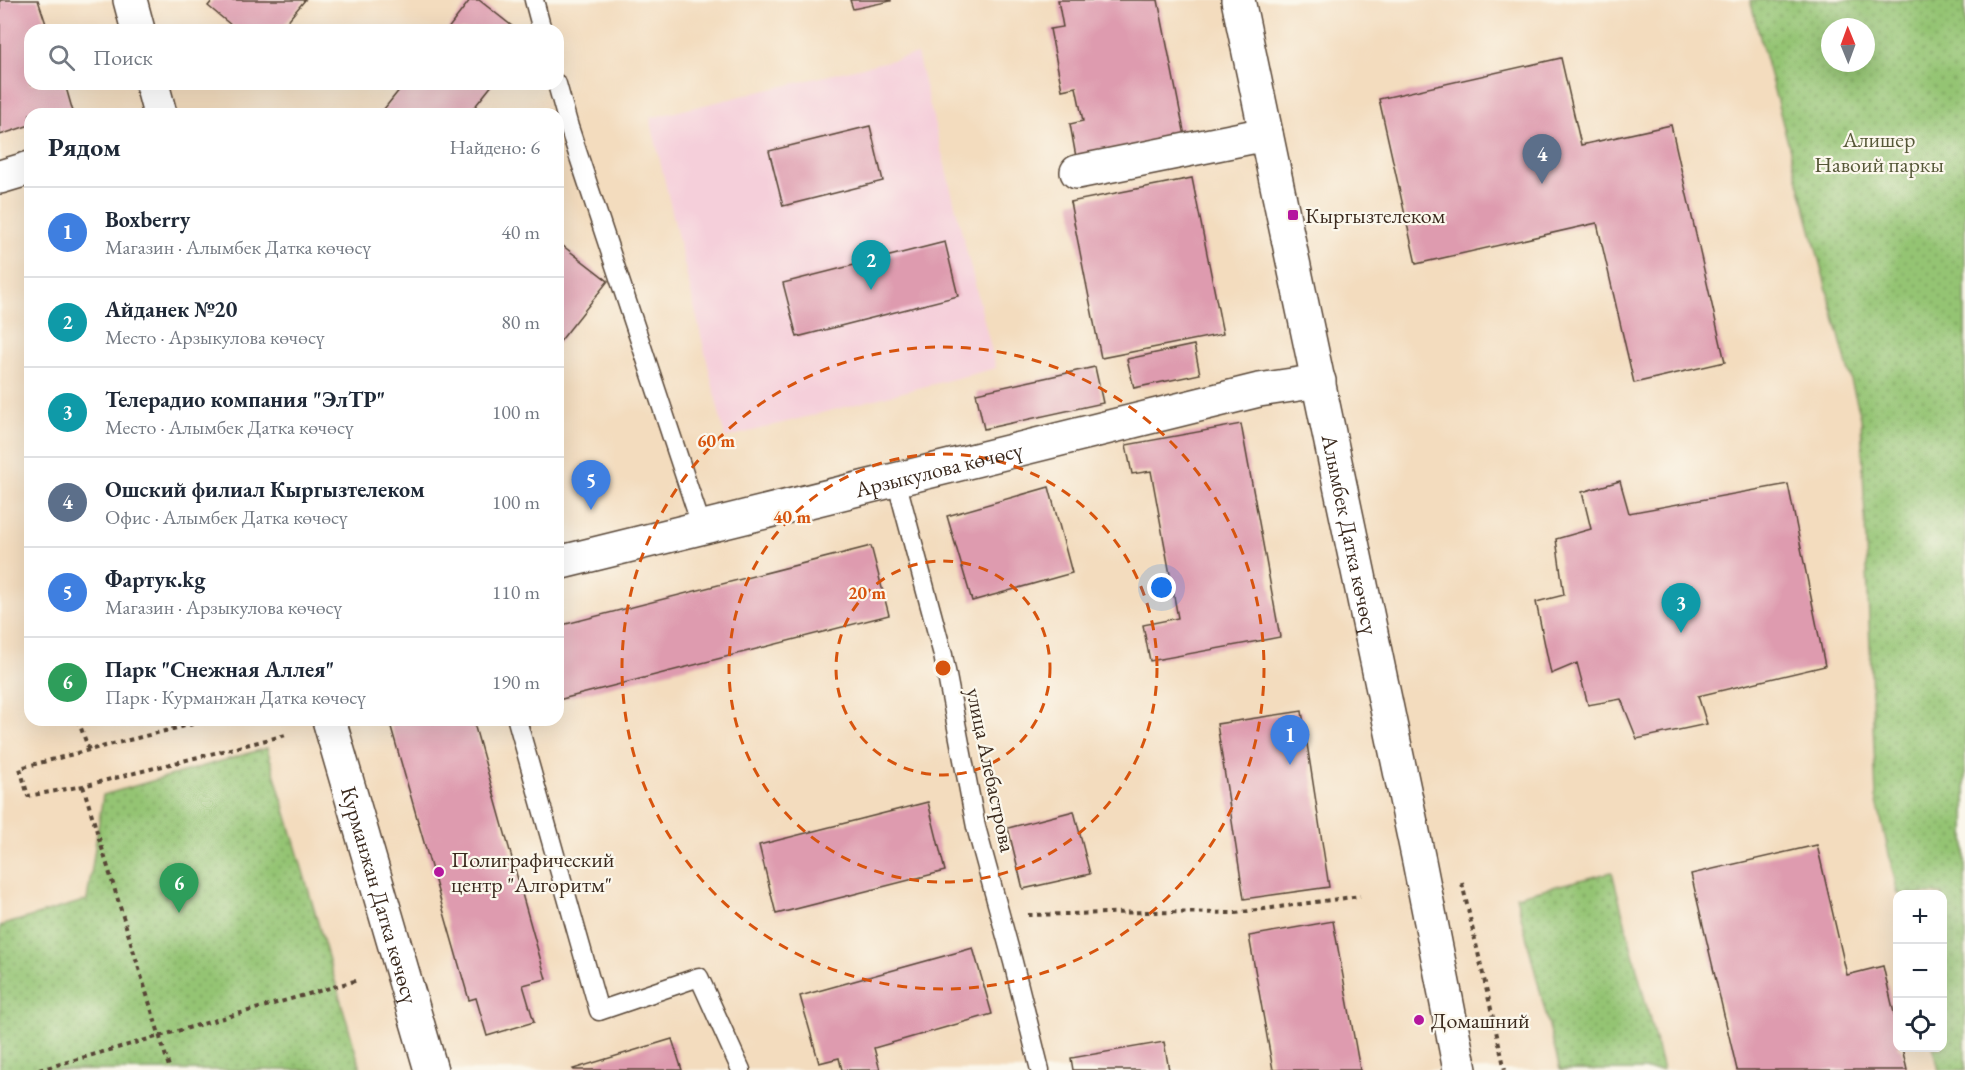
<!DOCTYPE html>
<html lang="ru">
<head>
<meta charset="utf-8">
<style>
  :root { --surface:#fff; --page:#f2f2f3; --text:#1f2937; --muted:#747a83; --line:#e0e1e3; --accent:#b5179e }
  body { margin:0; font-family:"EB Garamond",serif; background:var(--page); color:var(--text) }
  .controls { position:absolute; right:18px; bottom:18px; display:grid; overflow:hidden; border-radius:12px; box-shadow:0 6px 24px #0002 }
  .controls button { width:54px; height:54px; display:grid; place-items:center; padding:0; border:0; border-bottom:2px solid var(--line); background:var(--surface); color:var(--text); font:30px sans-serif }
  .compass { position:absolute; left:1821px; top:18px; width:54px; height:54px; border-radius:50%; background:var(--surface); box-shadow:0 6px 24px #0002; rotate:359deg }
  .you { position:absolute; left:1162px; top:588px; width:21px; height:21px; margin:-15px; border:4px solid #fff; border-radius:50%; background:#1a73e8; box-shadow:0 0 0 9px #1a73e833 }
  .badge { display:grid; place-items:center; width:39px; height:39px; border-radius:50%; background:var(--accent); color:#fff; font-size:20px; font-weight:700 }
  .pin { position:absolute; translate:-50% -50px; filter:drop-shadow(0 2px 3px #0008) }
  .pin::after { content:''; position:absolute; top:32px; width:21px; height:18px; background:inherit; clip-path:polygon(0 0,100% 0,50% 100%) }
  .list { margin:0; padding:0; list-style:none }
  h2 { display:flex; justify-content:space-between; align-items:center; height:78px; margin:0; padding:0 24px; font-size:26px }
  h2 small { font-size:20px; font-weight:400; color:var(--muted) }
  .list li { display:grid; grid-template-columns:39px 1fr auto; gap:18px; align-items:center; box-sizing:border-box; height:90px; padding:0 24px; border-top:2px solid var(--line) }
  .list b { display:block; font-size:22px; white-space:nowrap }
  .list p { margin:0; font-size:20px; white-space:nowrap; color:var(--muted) }
  .list em { font-size:20px; font-style:normal; color:var(--muted) }
  .icon { flex:none; width:33px; height:33px; fill:none; stroke:currentColor; stroke-width:2; stroke-linecap:round; stroke-linejoin:round }
  .map { position:relative; flex:none; width:1965px; height:1070px; overflow:hidden }
  .search { position:absolute; background:var(--surface); box-shadow:0 6px 24px #0002; left:24px; top:24px; width:540px; height:66px; display:flex; align-items:center; gap:15px; box-sizing:border-box; padding:0 21px; border-radius:18px; color:var(--muted); font-size:22px }
  .panel { position:absolute; background:var(--surface); box-shadow:0 6px 24px #0002; left:24px; top:108px; width:540px; height:618px; border-radius:18px }
  .map>svg:first-child { display:block }
</style>
</head>
<body>
<div class="map">
<svg width="1965" height="1070" viewBox="0 0 1965 1070">
  <defs>
    <pattern id="green-dots" width="8" height="8" patternUnits="userSpaceOnUse" patternTransform="scale(1.5)"><rect width="8" height="8" fill="#94c473"/><path d="M2 2h.1M6 6h.1" fill="none" stroke="#7a9f5e" stroke-width="1.8" stroke-linecap="round"/></pattern>
  </defs>
  <rect width="100%" height="100%" fill="#fbf7ec"/>
  <filter id="ink" filterUnits="userSpaceOnUse"><feTurbulence type="fractalNoise" baseFrequency=".0167" numOctaves="2"/><feDisplacementMap in="SourceGraphic" scale="12" xChannelSelector="R" yChannelSelector="G"/><feConvolveMatrix kernelMatrix="1 2 1 2 8 2 1 2 1" color-interpolation-filters="sRGB"/></filter>
  <filter id="wash" filterUnits="userSpaceOnUse"><feTurbulence type="fractalNoise" baseFrequency=".008" numOctaves="4" result="noise"/><feDisplacementMap in="SourceGraphic" scale="24" xChannelSelector="R" yChannelSelector="G"/><feGaussianBlur stdDeviation="1.35" result="paint"/><feColorMatrix in="noise" values="0 0 0 0 0 0 0 0 0 0 0 0 0 0 0 0 0 1.4 0 .05"/><feComposite in="paint" operator="in"/></filter>
  <g filter="url(#wash)">
    <rect width="100%" height="100%" fill="#f3dcbe"/>
    <path fill="#f5cfda" d="M917 54 996 368 725 438 650 118Z"/>
    <path fill="url(#green-dots)" stroke="#687748" stroke-width="1.5" fill-rule="evenodd" d="M1750 0H1965V1070H1939L1933 1048H1942V894H1898L1876 797 1861 418ZM1830 27H1866V63H1830Z
      M267 748 361 1070H0V926L87 900 103 795Z
      M1612 872 1663 1070H1560L1516 896Z"/>
    <g id="blocks">
      <path fill="#de9baf" d="M0 0H38L48 30H30V84H65L73 112 66 114H30V125L0 135Z
        M213 0H305L280 30H237L208 6Z
        M470 0H479L517 30H447Z
        M850 0H891V1L853 9Z
        M1058 0H1158L1185 136 1076 157 1070 124 1083 121 1076 87 1062 90 1050 29 1063 27Z
        M1561 58 1581 145 1671 125 1725 362 1634 383 1597 223 1416 264 1379 99Z
        M404 84H493L469 114H380Z
        M870 126 883 181 783 206 769 151Z
        M1192 178 1223 334 1101 358 1070 202Z
        M558 242 608 281 558 344Z
        M945 242 958 296 797 337 783 283Z
        M1194 345 1200 374 1134 388 1127 359Z
        M1095 367 1103 403 984 429 976 393Z
        M1241 424 1280 637 1150 661 1143 625 1178 618 1151 471 1132 474 1126 445Z
        M1620 481 1629 513 1788 484 1825 666 1698 696 1707 724 1637 739 1621 699 1588 705 1577 663 1551 674 1536 602 1564 595 1556 539 1591 529 1582 492Z
        M1049 487 1072 573 972 601 947 516Z
        M871 546 889 615 558 700V626Z
        M1302 711 1329 887 1244 899 1217 724Z
        M389 720H473L546 979 523 985 534 1022 487 1036 476 998 469 1000Z
        M928 802 945 871 776 914 759 845Z
        M1074 811 1090 874 1023 889 1008 828Z
        M1817 845 1847 975 1883 966 1898 1030V1048H1902L1907 1070H1737L1691 874Z
        M1333 921 1360 1070H1273L1249 936Z
        M973 948 992 1014 874 1048 880 1070H842L839 1058 819 1063 800 996Z
        M672 1039 682 1070H574L573 1069Z
        M1164 1042 1169 1070H1073L1071 1058Z"/>
    </g>
  </g>
  <g filter="url(#ink)">
    <use href="#blocks" fill-opacity="0" stroke="#574536" stroke-width="1.5"/>
    <g fill="none" stroke-linecap="round" stroke-linejoin="round">
      <g stroke="#574536" stroke-width="21">
        <path id="service" d="M534 0 542 30
          M557 84 569 127 702 528
          M896 480 943 655 976 827 1013 962 1040 1070
          M517 720 599 1011 699 977 741 1070"/>
      </g>
      <g stroke="#574536" stroke-width="36">
        <g id="minor">
          <path d="M1077 172 1266 134"/>
          <path d="M0 177 30 168"/>
          <path id="s1" d="M558 563 1259 390 1319 381"/>
        </g>
      </g>
      <g stroke="#574536" stroke-width="36">
        <g id="primary">
          <path d="M130 0 138 30"/>
          <path id="s2" d="M1238 0 1419 861 1460 1070"/>
          <path d="M152 84 160 114"/>
          <path id="s3" d="M329 720 431 1070"/>
        </g>
      </g>
      <path stroke="#574536" stroke-width="4" stroke-dasharray="4.5 4.5" stroke-linecap="butt" d="M78 720 89 750 209 720
        M89 750 20 768 28 796 83 786 286 735
        M83 786 170 1070
        M1462 883 1505 1070
        M1028 915 1148 912 1235 913 1360 896
        M39 1070 358 980"/>
      <use href="#service" stroke="#fff" stroke-width="18"/>
      <use href="#minor" stroke="#fff" stroke-width="33"/>
      <use href="#primary" stroke="#fff" stroke-width="33"/>
    </g>
  </g>
  <g fill="none" stroke="#d7540e" stroke-width="3" stroke-dasharray="10 8">
    <circle cx="943" cy="668" r="107"/>
    <circle cx="943" cy="668" r="214"/>
    <circle cx="943" cy="668" r="321"/>
  </g>
  <g fill="#b5179e" stroke="#fbf7ec" stroke-width="2">
    <rect x="1287" y="209" width="12" height="12" rx="3"/>
    <circle cx="439" cy="872" r="6"/>
    <circle cx="1419" cy="1020" r="6"/>
  </g>
  <g text-anchor="middle" dominant-baseline="central" stroke-width="4.5" stroke-linejoin="round" paint-order="stroke">
    <g font-size="22" fill="#565838" stroke="#fbf7ec">
      <text x="1879" y="139">Алишер<tspan x="1879" dy="25">Навоий паркы</tspan></text>
    </g>
    <g font-size="22" fill="#3b2a1e" stroke="#fbf7ec" text-anchor="start">
      <text x="1305" y="215">Кыргызтелеком</text>
      <text x="451" y="859">Полиграфический<tspan x="451" dy="25">центр "Алгоритм"</tspan></text>
      <text x="1431" y="1020">Домашний</text>
    </g>
    <g font-size="22" fill="#3b2a1e" stroke="#fbf7ec">
      <text stroke="none"><textPath href="#s1" startOffset="392">Арзыкулова көчөсү</textPath></text>
      <text stroke="none"><textPath href="#s2" startOffset="546">Алымбек Датка көчөсү</textPath></text>
      <text transform="translate(991 770) rotate(78)">улица Алебастрова</text>
      <text stroke="none"><textPath href="#s3" startOffset="182">Курманжан Датка көчөсү</textPath></text>
    </g>
  </g>
  <circle cx="943" cy="668" r="9" fill="#d7540e" stroke="#fbf7ec" stroke-width="3"/>
  <g font-size="18" text-anchor="middle" font-weight="bold" fill="#d7540e" stroke="#fbf7ec" stroke-width="4.5" stroke-linejoin="round" paint-order="stroke">
    <text x="716" y="447">60 m</text>
    <text x="792" y="523">40 m</text>
    <text x="867" y="599">20 m</text>
  </g>
</svg>
<div class="controls">
<button>+</button>
<button>−</button>
<button><svg class="icon" aria-label="locate" viewBox="0 0 24 24"><circle cx="12" cy="12" r="6"/><path d="M12 2v4M12 18v4M2 12h4M18 12h4"/></svg></button>
</div>
<svg class="compass" viewBox="-18 -18 36 36"><path d="M0-13l5 13h-10z" fill="#e53935"/><path d="M0 13l5-13h-10z" fill="#747a83"/></svg>
<div class="you"></div>
<div class="pin badge" style="left:1290px;top:765px;background:#3f7fe0">1</div>
<div class="pin badge" style="left:871px;top:290px;background:#0f9aa8">2</div>
<div class="pin badge" style="left:1681px;top:633px;background:#0f9aa8">3</div>
<div class="pin badge" style="left:1542px;top:184px;background:#5c6f8a">4</div>
<div class="pin badge" style="left:591px;top:510px;background:#3f7fe0">5</div>
<div class="pin badge" style="left:179px;top:913px;background:#2e9e5b">6</div>
<div class="search"><svg class="icon" aria-label="search" viewBox="0 0 24 24"><circle cx="10" cy="10" r="6"/><path d="M15 15l6 6"/></svg>Поиск</div>
<section class="panel">
<h2>Рядом<small>Найдено: 6</small></h2>
<ul class="list">
<li><span class="badge" style="background:#3f7fe0">1</span><div><b>Boxberry</b><p>Магазин · Алымбек Датка көчөсү</p></div><em>40 m</em></li>
<li><span class="badge" style="background:#0f9aa8">2</span><div><b>Айданек №20</b><p>Место · Арзыкулова көчөсү</p></div><em>80 m</em></li>
<li><span class="badge" style="background:#0f9aa8">3</span><div><b>Телерадио компания &quot;ЭлТР&quot;</b><p>Место · Алымбек Датка көчөсү</p></div><em>100 m</em></li>
<li><span class="badge" style="background:#5c6f8a">4</span><div><b>Ошский филиал Кыргызтелеком</b><p>Офис · Алымбек Датка көчөсү</p></div><em>100 m</em></li>
<li><span class="badge" style="background:#3f7fe0">5</span><div><b>Фартук.kg</b><p>Магазин · Арзыкулова көчөсү</p></div><em>110 m</em></li>
<li><span class="badge" style="background:#2e9e5b">6</span><div><b>Парк &quot;Снежная Аллея&quot;</b><p>Парк · Курманжан Датка көчөсү</p></div><em>190 m</em></li>
</ul>
</section>
</div>
</body>
</html>
